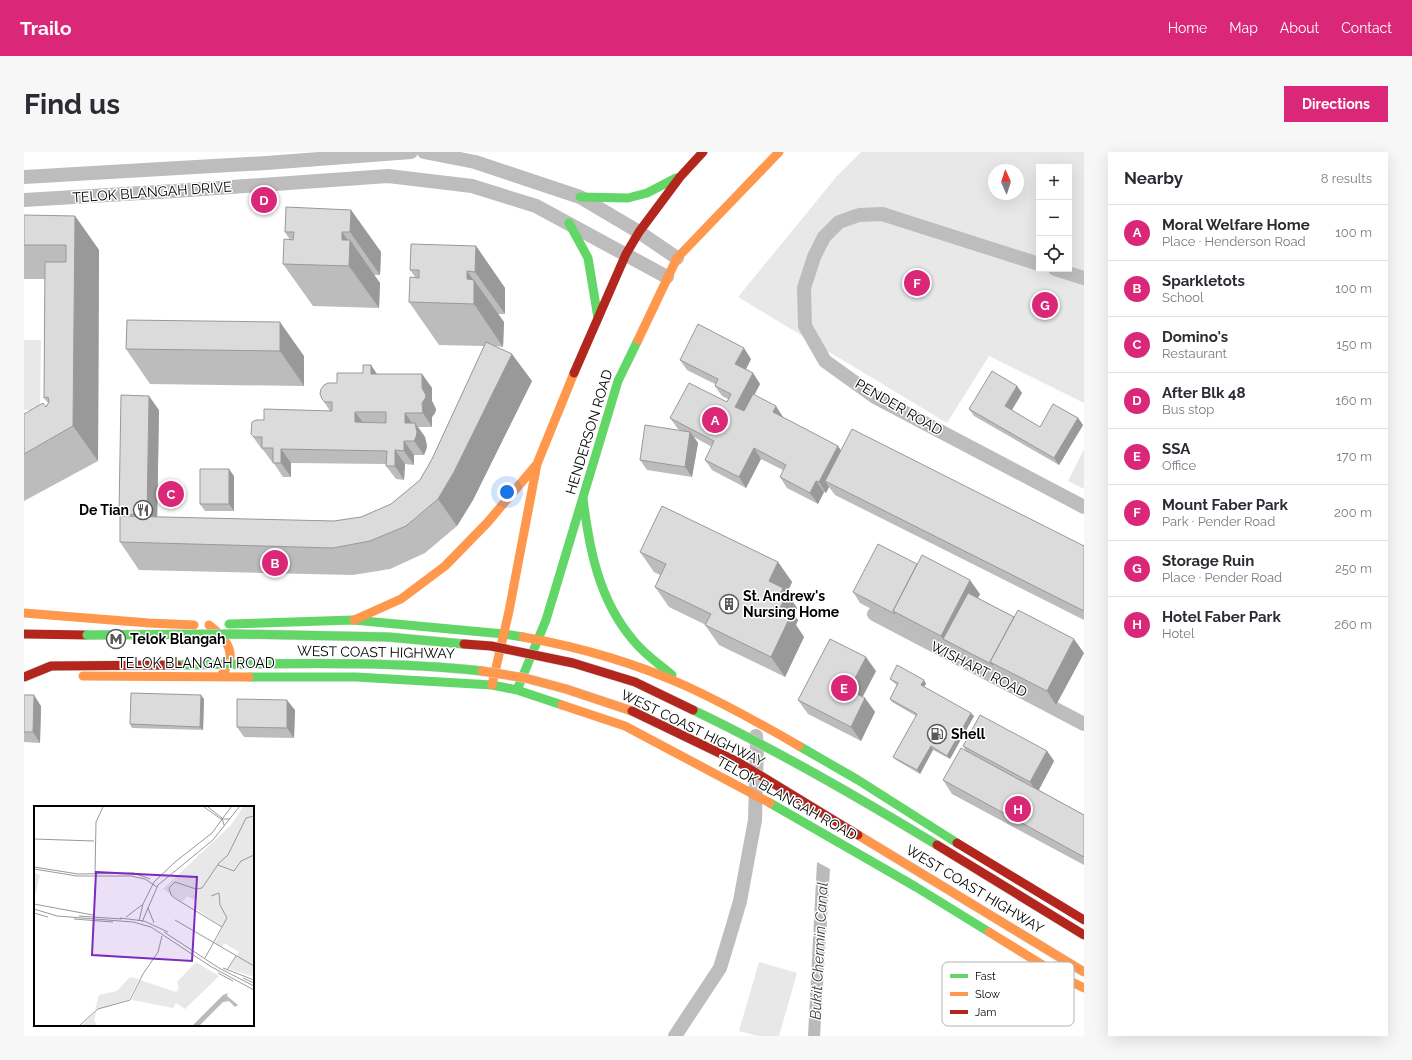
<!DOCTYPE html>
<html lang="en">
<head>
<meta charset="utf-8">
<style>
  :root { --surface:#fff; --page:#f7f7f7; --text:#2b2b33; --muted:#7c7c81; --line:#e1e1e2; --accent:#db2777 }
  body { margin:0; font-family:Raleway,sans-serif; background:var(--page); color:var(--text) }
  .controls { position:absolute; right:12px; top:12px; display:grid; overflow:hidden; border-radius:0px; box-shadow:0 4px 16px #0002 }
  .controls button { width:36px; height:36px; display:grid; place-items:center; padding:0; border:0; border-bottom:1px solid var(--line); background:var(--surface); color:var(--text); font:20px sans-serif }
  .compass { position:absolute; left:964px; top:12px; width:36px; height:36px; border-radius:50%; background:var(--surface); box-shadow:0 4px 16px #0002; rotate:357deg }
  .you { position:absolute; left:483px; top:340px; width:14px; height:14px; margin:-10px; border:3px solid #fff; border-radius:50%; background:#1a73e8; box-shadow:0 0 0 6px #1a73e833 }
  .badge { display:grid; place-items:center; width:26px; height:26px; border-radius:50%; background:var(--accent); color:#fff; font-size:13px; font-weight:700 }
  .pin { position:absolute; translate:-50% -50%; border:2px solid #fff; box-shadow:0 1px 4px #0006 }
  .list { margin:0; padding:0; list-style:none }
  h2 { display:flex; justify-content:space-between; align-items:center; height:52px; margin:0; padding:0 16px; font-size:17px }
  h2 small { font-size:13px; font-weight:400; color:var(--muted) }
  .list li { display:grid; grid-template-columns:26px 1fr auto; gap:12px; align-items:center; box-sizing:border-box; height:56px; padding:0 16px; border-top:1px solid var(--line) }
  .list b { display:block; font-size:15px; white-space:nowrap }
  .list p { margin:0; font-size:13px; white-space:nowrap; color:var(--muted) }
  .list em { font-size:13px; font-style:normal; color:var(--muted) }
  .icon { flex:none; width:22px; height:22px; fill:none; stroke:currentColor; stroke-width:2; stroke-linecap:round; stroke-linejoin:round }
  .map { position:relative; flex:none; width:1060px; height:884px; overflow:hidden; border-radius:0px }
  header { display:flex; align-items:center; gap:24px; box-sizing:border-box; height:56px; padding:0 20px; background:var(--accent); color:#fff }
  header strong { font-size:19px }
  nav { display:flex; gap:22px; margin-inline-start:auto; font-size:14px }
  .intro { display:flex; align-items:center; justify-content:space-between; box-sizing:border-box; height:96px; padding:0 24px }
  h1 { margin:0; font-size:28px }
  .button { padding:10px 18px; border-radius:0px; background:var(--accent); color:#fff; font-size:14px; font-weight:700 }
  main { display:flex; gap:24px; padding:0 24px }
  aside { flex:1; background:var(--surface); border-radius:0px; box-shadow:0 4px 16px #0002 }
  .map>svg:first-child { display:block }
</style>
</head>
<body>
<header>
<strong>Trailo</strong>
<nav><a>Home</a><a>Map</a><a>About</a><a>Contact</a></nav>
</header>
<div class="intro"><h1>Find us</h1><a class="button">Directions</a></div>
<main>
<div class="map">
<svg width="1060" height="884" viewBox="0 0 1060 884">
  <rect width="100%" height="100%" fill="#fff"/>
  <path fill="#e8e8e8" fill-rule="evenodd" d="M837 0H1060V251L965 204 923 271 714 145 813 24ZM1015 15H1045V117H1015ZM970 18H994V42H970Z
    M0 188H17L16 258H0Z
    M1060 297V337L1044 329Z
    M735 810 773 821 755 884H734L715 879Z"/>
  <path fill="#bababa" d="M793 710 806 717 796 884H784Z"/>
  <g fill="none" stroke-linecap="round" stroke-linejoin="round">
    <path stroke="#bdbdbd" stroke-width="14" d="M400 0 451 10 556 45 615 80 653 106
      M0 25 242 11 387 0
      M0 48 151 39 364 24 448 34 512 54 643 125
      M1015 112 858 62 835 63 815 70 800 85 790 105 780 136 781 174 801 209 851 245 1060 355
      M1031 117 1060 126
      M850 462 1060 572
      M651 884 696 816 709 773 716 749 731 668 733 594 732 584"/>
    <path stroke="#63d668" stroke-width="9" d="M556 45 604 46 623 41 652 26
      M545 71 564 106 574 166
      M559 346C565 397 575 448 609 488 620 502 635 512 648 523
      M205 472 329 468 480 482 499 485
      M225 525H332L468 533 493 538 538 553
      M493 538 522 468 594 229 614 188
      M775 594 834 628 933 691
      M746 651 892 735 965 780"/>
    <path stroke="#ff974d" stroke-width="9" d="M614 188 653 106 755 0
      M0 461 125 471 170 473
      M330 468 377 447 421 414 463 371 513 312
      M185 473C197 482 212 496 204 513 202 517 199 520 197 524
      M499 485C555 495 611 511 662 534 701 552 739 573 775 594
      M59 524 225 525
      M468 533 485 459 513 312 550 221
      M538 553 601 574 746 651
      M965 780 1038 825 1060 836"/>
    <path stroke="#b3261e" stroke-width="9" d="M550 221 602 102 615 80 656 25 679 0
      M0 482 63 483
      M933 691 1060 768"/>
    <g stroke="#dbdbdb" stroke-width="10" stroke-linecap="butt">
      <path id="fast-bridge" d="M63 483 213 482 364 485 440 492
        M153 513C254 512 357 508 458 519
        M669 558C753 598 834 645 913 693"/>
    </g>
    <g stroke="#dbdbdb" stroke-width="10" stroke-linecap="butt">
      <path id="slow-bridge" d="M458 519 501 526 542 537 608 559
        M834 683 1060 820"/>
    </g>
    <g stroke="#dbdbdb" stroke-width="10" stroke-linecap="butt">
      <path id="jam-bridge" d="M440 492 467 494 549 511 611 530 669 558
        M0 525 27 514 153 513
        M608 559 714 610 834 683
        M913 693 1060 783"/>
    </g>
    <use href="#fast-bridge" stroke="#63d668" stroke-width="9"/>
    <use href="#slow-bridge" stroke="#ff974d" stroke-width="9"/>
    <use href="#jam-bridge" stroke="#b3261e" stroke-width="9"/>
  </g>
  <path fill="#bcbcbc" d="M327 58 357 100 356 123H350L356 131 355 156 289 154 259 112 266 88 261 80Z
    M0 63 51 64 75 98 74 309 0 349V262L22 254 24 251 20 246 21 127H0Z
    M452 94 481 136V162H474L480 170 479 195 472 194 508 229 449 348 433 374 401 401 366 417 329 423 115 418 96 390V364L95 362 135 258 133 365 310 369 337 365 367 352 396 328 408 307 460 194 415 193 385 150 391 125 386 118Z
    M103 168 280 204V234L126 232 102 197Z
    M727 207 722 217 729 221 736 232 730 243 759 265V266L814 294 817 299 1060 394V468L811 343 805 335 802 341 800 340 794 352 763 336 756 325 759 318 737 307 722 336 688 318 681 308 688 295 670 285 674 291 668 325 623 318 616 308 658 279 654 277 646 266 703 250 704 247 698 244 691 234V232L663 218 656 208Z
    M347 213 353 222H398L408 236V249L412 257 411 261 408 265V275H394L401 285 403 294 402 298 400 303H390V313L381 312 380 328 372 327 362 314V312L267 311V325H259L249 310H248L240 299 237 296 227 282 240 268 306 259 298 247 313 231 339 221Z
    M993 234 998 241 988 258 1016 275 1054 266 1059 273 1035 313 950 264 945 257Z
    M210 324V359H181L176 352Z
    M616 400 754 410 768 430 763 441 773 456 770 463 774 468 772 473 780 485 761 525 695 493 681 473H682L645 455 631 435 636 423 630 420Z
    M829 440 956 442 954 446 1060 501 1032 553 836 451Z
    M852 519 838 545 841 546 851 560 837 589 784 562 774 548Z
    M866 527 902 532 900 535 950 564 926 607 909 598 896 622 872 608 869 605 892 564 868 550 866 547 873 533 869 530Z
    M0 543 17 554 16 591 0 590Z
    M180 547 179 578 108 576 106 572Z
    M271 558 270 586 220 585 213 575Z
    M939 594 1023 599 1030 609 1015 638 1060 663V713L928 642 919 628 942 599Z"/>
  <path fill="#999" d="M327 58 357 100 356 123 326 80Z
    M51 64 75 98 74 309 49 274Z
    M318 80 326 91V88L356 131 355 156 325 114 318 88Z
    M452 94 481 136V162L451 120Z
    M443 119 450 129V128L480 170 479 195 450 152 443 127Z
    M256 170 280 204V234L256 199Z
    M720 196 727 207 719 223 711 212Z
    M488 202 508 229 449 348 433 374 414 347Z
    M347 213 356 227 347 222Z
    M729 221 736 232 719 265 711 255Z
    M398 222 408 236V249L412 257 411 261 408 265V275L399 261Z
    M993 234 998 241 986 261 981 254Z
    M125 244 135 258 133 377 123 363Z
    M752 254 759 265 756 271 749 260Z
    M331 260 341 273 331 270Z
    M381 261 391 275 381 271Z
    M1054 266 1059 273 1035 313 1030 306Z
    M391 271 401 285 403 294 402 298 400 303 390 289Z
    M666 280 674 291 668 325 661 315Z
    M380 289 390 303V313L380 299Z
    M814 294 821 305 801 329 805 335 802 341 795 330Z
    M730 296 737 307 722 336 715 325Z
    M257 297 267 311V325L257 311Z
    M371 298 381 312 380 328 371 314Z
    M205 317 210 324V359L205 352Z
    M792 329 800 340 794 352 786 341Z
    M754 410 768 430 763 441 773 456 770 463 774 468 772 473 780 485 761 525 747 505 754 460 745 429Z
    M946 428 956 442 929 492 919 487 917 484Z
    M1050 487 1060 501 1032 553 1023 539Z
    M842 505 852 519 835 552 825 538Z
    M900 528 902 532 899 536 897 533Z
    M10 543 17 554 16 591 9 580Z
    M177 543 180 547 179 578 176 575Z
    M841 546 851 560 837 589 827 575Z
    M263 548 271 558 270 586 263 576Z
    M947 561 950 564 926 607 923 604Z
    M907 594 909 598 896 622 893 618Z
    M1023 599 1030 609 1013 641 1006 630Z"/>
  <path fill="#dbdbdb" stroke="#999" fill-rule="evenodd" d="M262 55 327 58 326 80H318V88H326L325 114 259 112 260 87 269 88 270 80H261Z
    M0 63 51 64 49 274 0 302V262L19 251 22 255 25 250 24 245 20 246 21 110H42V93H0Z
    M387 92 452 94 451 120 443 119V127L450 128V152L385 150 386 125 395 126V118H386Z
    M103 168 256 170V199L102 197Z
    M674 172 720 196 711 212 729 221 711 255 720 259 729 242 752 254 749 260 814 294 795 330 792 329 786 341 756 325 762 313 730 296 715 325 681 308 690 289 646 266 665 231 703 250 707 242 691 234 694 227 656 208Z
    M462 190 488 202 430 320 414 347 382 374 346 389 309 396 96 390V364L310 369 337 365 367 352 396 328 408 307Z
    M339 213H347V222H398V236L402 243 401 247 398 251 399 261H381V271H391L393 280 392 285 390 289H380V299L371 298V314H362L363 299 257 297V311H249V296H238V285H230L227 282 228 270 232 268H240V257L308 259V250H301L298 247 296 242 297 237 300 233 304 231H313V221H339ZM331 260H362V271L331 270Z
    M968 219 993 234 981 254 1016 275 1029 252 1054 266 1030 306 945 257Z
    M97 243 125 244 123 363 95 362Z
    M621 273 666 280 661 315 616 308Z
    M828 277 1060 394V459L801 329Z
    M176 317H205V352H176Z
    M638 354 754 410 745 429 759 436 754 446 760 448 754 460 766 465 747 505 681 473 687 462 631 435 642 412 616 400Z
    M854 392 893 412 869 459 871 462 829 440Z
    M898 403 946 428 917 484 869 459Z
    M944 441 990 465 966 510 969 513 919 487Z
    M994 458 1050 487 1023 539 966 510Z
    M806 487 842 505 825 538 841 546 827 575 774 548Z
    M873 513 900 528 897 533 947 561 923 604 907 594 893 618 869 605 893 562 866 547 874 531 866 527Z
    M107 541 177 543 176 575 106 572Z
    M0 543H10L9 580H0Z
    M213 547 263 548V576L213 575Z
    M956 563 1023 599 1006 630 939 594Z
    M937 596 1060 663V705L919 628Z"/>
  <defs>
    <g id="restaurant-ring" transform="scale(1)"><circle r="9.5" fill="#fff" stroke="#595959" stroke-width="1.5"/><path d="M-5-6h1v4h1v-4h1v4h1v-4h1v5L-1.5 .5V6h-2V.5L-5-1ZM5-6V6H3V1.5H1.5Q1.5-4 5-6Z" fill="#595959"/></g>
    <g id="building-ring" transform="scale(1)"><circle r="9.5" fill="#fff" stroke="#595959" stroke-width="1.5"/><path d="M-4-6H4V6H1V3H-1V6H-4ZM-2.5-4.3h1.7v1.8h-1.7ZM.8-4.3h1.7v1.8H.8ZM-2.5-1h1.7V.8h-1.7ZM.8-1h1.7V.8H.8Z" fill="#595959"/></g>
    <g id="metro-ring" transform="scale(1)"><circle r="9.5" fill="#fff" stroke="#595959" stroke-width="1.5"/><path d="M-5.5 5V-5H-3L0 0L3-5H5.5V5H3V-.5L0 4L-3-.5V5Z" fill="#595959"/></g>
    <g id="fuel-ring" transform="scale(1)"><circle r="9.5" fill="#fff" stroke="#595959" stroke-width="1.5"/><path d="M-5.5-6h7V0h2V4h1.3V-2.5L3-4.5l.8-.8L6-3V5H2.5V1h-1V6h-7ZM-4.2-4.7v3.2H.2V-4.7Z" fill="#595959"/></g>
  </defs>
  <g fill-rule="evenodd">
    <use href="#restaurant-ring" x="119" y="358"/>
    <use href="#building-ring" x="705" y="452"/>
    <use href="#metro-ring" x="92" y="487"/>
    <use href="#fuel-ring" x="913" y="582"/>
  </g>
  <g text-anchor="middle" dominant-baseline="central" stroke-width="3" stroke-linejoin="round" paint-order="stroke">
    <g font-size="14" fill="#000" stroke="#fff">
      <text transform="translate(128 40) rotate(-4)">TELOK BLANGAH DRIVE</text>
      <text transform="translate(875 255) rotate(30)">PENDER ROAD</text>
      <text transform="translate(565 280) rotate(-73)">HENDERSON ROAD</text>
      <text transform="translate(352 500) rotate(1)">WEST COAST HIGHWAY</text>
      <text x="172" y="511">TELOK BLANGAH ROAD</text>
      <text transform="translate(955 517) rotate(27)">WISHART ROAD</text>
      <text transform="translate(669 576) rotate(26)">WEST COAST HIGHWAY</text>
      <text transform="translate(763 646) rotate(29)">TELOK BLANGAH ROAD</text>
      <text transform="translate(951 737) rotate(31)">WEST COAST HIGHWAY</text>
    </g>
    <g font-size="14" font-weight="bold" fill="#000" stroke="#fff" text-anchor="start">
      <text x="105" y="358" text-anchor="end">De Tian</text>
      <text x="719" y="444">St. Andrew's<tspan x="719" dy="16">Nursing Home</tspan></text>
      <text x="106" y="487">Telok Blangah</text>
      <text x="927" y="582">Shell</text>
    </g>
    <g font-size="15" font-style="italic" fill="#3d3d3d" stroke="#fff">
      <text transform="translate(795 799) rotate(-87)">Bukit Chermin Canal</text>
    </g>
  </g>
  <g transform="translate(10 654)">
    <rect width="220" height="220" fill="#fff"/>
    <path d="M209 1H220V171L195 163 205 146 190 137 188 141 181 137 189 121 160 102 163 95 153 90 148 96 129 83 197 19ZM0 66 6 69 0 94ZM162 156 185 170 151 203 142 197 139 202 98 194 106 174 142 186 145 182 143 176ZM96 171 105 173 95 193 61 204 65 189 83 185ZM62 206 60 214 63 219H48Z" fill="#e8e8e8"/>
    <path d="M194 187 193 190 204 199 201 201 195 195 189 196 166 219H159L189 189Z" fill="#bababa"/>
    <path fill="none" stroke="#999" stroke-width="1" d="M170 1 187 13H196M174 1 188 12 190 19M0 33 60 35M184 59 200 65 207 55 220 49M0 61 44 68 100 67 116 73M0 63 43 70H97L111 73 123 81M61 68 62 16 69 1M0 98 59 109M114 102 120 117M0 103 23 110 99 116 117 121 176 160 220 184M0 107 14 111M45 110 88 113M92 111 108 99M86 112 110 115 134 126M40 113 79 116M141 114 220 160M105 115 109 98 120 76 141 56 178 27 197 1M108 116 124 79 179 34 205 1M188 121 142 93 137 89 135 82 141 76 162 83 168 82 185 57 194 49 212 12 220 10M130 126 185 162 220 180M171 152 193 112 186 99 185 87 177 90M189 162 220 174M193 164 202 150M184 167 199 175M209 172 220 177M46 219 64 203 96 194 109 168 124 146 128 130"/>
    <path fill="#7b2cbf" fill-opacity="0.15" stroke="#7b2cbf" stroke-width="2" d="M62 66 163 71 158 155 58 149Z"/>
    <rect width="220" height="220" fill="none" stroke="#000" stroke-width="2"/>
  </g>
  <rect x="918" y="810" width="132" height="64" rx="6" fill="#fff" stroke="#b2b2b2" stroke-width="1"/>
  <rect x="926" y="822" width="18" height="4" fill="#63d668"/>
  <rect x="926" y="840" width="18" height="4" fill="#ff974d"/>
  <rect x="926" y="858" width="18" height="4" fill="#b3261e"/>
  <g font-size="11" fill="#000">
    <text x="951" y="828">Fast</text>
    <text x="951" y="846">Slow</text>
    <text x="951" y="864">Jam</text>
  </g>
</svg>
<div class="controls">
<button>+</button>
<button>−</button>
<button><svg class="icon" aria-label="locate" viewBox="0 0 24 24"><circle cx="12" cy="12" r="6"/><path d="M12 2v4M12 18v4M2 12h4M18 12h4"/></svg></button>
</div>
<svg class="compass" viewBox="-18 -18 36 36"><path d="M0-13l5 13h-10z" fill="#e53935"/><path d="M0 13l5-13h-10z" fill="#7c7c81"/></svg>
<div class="you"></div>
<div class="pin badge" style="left:691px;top:268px">A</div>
<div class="pin badge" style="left:251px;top:411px">B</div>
<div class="pin badge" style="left:147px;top:342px">C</div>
<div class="pin badge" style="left:240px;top:48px">D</div>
<div class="pin badge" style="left:820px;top:536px">E</div>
<div class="pin badge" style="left:893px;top:131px">F</div>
<div class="pin badge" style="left:1021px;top:153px">G</div>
<div class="pin badge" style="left:994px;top:657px">H</div>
</div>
<aside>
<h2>Nearby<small>8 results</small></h2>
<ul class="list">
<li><span class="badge">A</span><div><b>Moral Welfare Home</b><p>Place · Henderson Road</p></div><em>100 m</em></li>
<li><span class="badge">B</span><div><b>Sparkletots</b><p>School</p></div><em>100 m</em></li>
<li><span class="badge">C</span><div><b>Domino's</b><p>Restaurant</p></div><em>150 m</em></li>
<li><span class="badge">D</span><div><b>After Blk 48</b><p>Bus stop</p></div><em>160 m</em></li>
<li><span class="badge">E</span><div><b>SSA</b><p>Office</p></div><em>170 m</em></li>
<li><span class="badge">F</span><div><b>Mount Faber Park</b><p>Park · Pender Road</p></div><em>200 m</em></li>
<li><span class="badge">G</span><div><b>Storage Ruin</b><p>Place · Pender Road</p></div><em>250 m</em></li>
<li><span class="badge">H</span><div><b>Hotel Faber Park</b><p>Hotel</p></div><em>260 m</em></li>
</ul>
</aside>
</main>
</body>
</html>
